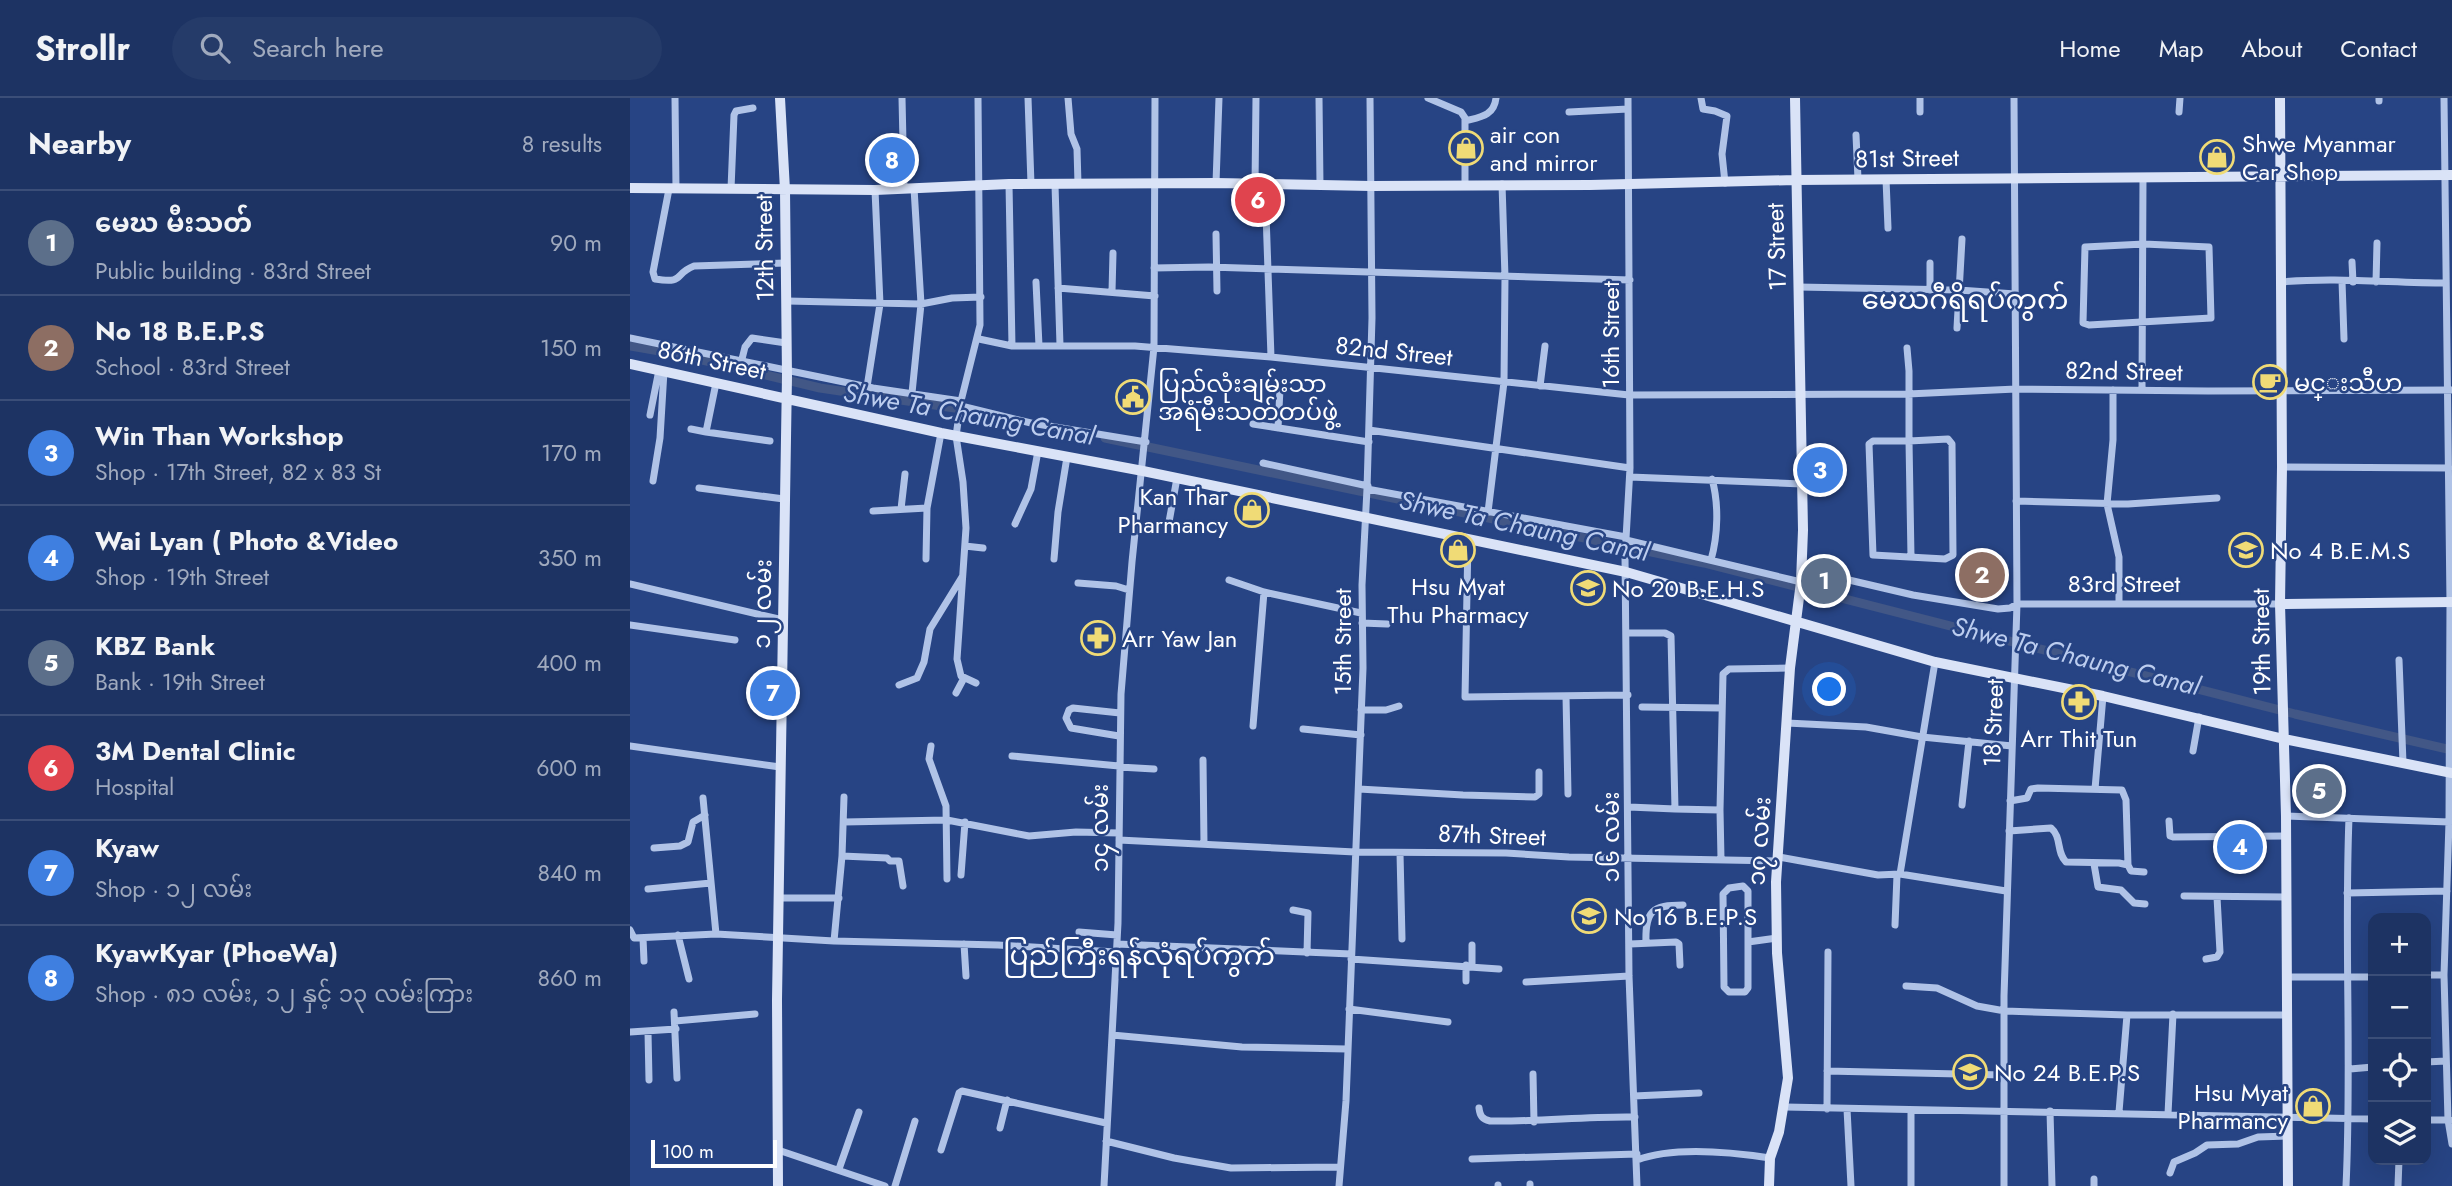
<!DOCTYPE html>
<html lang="en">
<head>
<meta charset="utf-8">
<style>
  :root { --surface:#1d3363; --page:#253b69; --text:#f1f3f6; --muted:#a0aabe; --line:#3b4e78; --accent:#f0db76 }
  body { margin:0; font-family:Jost,"Noto Sans Myanmar",sans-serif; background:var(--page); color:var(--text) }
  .controls { position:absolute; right:21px; bottom:21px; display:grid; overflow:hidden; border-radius:14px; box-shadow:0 7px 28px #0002 }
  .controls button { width:63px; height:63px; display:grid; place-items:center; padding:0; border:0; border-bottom:2px solid var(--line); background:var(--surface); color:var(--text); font:35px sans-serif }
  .scale { position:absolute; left:21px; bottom:18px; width:126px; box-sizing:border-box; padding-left:7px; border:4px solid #fff; border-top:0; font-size:19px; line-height:24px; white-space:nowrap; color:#fff; -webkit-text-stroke:5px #274484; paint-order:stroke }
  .you { position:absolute; left:1200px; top:592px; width:24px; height:24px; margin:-18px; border:5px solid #fff; border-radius:50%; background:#1a73e8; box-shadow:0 0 0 10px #1a73e833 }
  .badge { display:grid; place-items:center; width:46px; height:46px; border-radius:50%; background:var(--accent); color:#fff; font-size:23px; font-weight:700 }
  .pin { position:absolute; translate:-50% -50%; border:4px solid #fff; box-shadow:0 2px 7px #0006 }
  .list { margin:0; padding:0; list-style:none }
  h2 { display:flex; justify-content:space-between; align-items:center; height:91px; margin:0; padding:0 28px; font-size:30px }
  h2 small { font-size:23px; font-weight:400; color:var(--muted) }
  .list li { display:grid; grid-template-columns:46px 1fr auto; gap:21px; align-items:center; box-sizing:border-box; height:105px; padding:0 28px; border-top:2px solid var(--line) }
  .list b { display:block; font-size:26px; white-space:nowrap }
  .list p { margin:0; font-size:23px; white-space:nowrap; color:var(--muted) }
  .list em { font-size:23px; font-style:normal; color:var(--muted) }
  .icon { flex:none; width:38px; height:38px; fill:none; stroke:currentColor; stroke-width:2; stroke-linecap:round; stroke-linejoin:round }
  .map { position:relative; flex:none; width:1822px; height:1088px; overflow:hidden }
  header { display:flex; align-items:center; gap:42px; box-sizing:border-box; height:98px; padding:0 35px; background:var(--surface); border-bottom:2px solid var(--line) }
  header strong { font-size:33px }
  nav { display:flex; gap:38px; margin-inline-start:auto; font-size:24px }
  .search { width:490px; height:63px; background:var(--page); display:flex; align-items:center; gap:18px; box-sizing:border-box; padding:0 24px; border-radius:38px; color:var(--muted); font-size:26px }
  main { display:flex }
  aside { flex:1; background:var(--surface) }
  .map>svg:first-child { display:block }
</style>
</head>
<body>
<header>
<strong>Strollr</strong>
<div class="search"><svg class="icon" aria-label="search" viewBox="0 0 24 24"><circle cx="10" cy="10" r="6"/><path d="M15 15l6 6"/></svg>Search here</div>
<nav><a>Home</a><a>Map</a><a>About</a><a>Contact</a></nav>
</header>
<main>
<aside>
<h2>Nearby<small>8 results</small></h2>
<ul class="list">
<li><span class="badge" style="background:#5c6f8a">1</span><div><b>မေဃ မီးသတ်</b><p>Public building · 83rd Street</p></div><em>90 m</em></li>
<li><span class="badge" style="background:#8d6e63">2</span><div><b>No 18 B.E.P.S</b><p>School · 83rd Street</p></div><em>150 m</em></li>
<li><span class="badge" style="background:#3f7fe0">3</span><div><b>Win Than Workshop</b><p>Shop · 17th Street, 82 x 83 St</p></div><em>170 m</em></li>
<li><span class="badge" style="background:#3f7fe0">4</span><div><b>Wai Lyan ( Photo &amp;Video</b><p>Shop · 19th Street</p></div><em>350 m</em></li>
<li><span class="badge" style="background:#5c6f8a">5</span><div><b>KBZ Bank</b><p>Bank · 19th Street</p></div><em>400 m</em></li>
<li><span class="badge" style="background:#e0444e">6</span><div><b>3M Dental Clinic</b><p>Hospital</p></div><em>600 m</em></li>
<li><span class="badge" style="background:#3f7fe0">7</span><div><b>Kyaw</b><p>Shop · ၁၂ လမ်း</p></div><em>840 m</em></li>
<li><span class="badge" style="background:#3f7fe0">8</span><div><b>KyawKyar (PhoeWa)</b><p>Shop · ၈၁ လမ်း, ၁၂ နှင့် ၁၃ လမ်းကြား</p></div><em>860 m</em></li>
</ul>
</aside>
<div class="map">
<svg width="1822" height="1088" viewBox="0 0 1822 1088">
  <rect width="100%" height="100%" fill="#274484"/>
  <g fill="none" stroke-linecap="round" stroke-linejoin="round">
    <path stroke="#425786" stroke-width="9" d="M0 248 47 256 190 290 338 312
      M475 340 1074 465 1665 616 1822 652"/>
    <path stroke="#b0c3e7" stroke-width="7" d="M45 0 46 91
      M272 0 274 90
      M398 0 401 86
      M438 0 441 36 447 51 448 86
      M689 0 690 87
      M798 0 831 14 835 20V86
      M998 0 1000 370 995 458 999 878 1007 1088
      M1071 0 1073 11 1085 13 1097 18 1092 56 1095 85
      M1290 0V14
      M1749 0V3
      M1814 0 1820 504 1819 724 1814 877 1818 1022 1822 1046
      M939 14 998 11
      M1549 14 1550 0
      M835 23C850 19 864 18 866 0
      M1226 37 1228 81
      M1256 81 1258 130
      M586 85 589 0
      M379 86 382 248
      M425 87 430 247
      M625 87 626 0
      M635 87 641 259
      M39 91 23 174 25 181C56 186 43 176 64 168L156 165
      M101 91 104 17 106 13 123 10
      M586 136 587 193
      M1514 146 1579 149 1581 220 1459 227 1453 225 1455 149Z
      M1722 164 1723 184
      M524 170 579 169 1000 182
      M1712 183 1714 241
      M406 184 409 248
      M1651 184C1706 179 1761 185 1816 185
      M1746 184 1747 145
      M1168 189 1329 192 1385 196
      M428 190 525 198
      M1300 192V165
      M482 194 483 155
      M157 203 291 206 322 200 351 199
      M1327 230 1332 141
      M0 240 243 290 331 303
      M349 241 382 248H505L641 259 999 297 1278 296 1386 291 1578 293 1822 292
      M1277 250 1279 273V343L1318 341 1322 346 1323 457 1315 461 1243 457 1239 346 1243 343H1279L1281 459
      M112 261 115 249 122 240 156 245
      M86 285 76 334 140 343
      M910 288 915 248
      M237 289 250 206 245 92
      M1483 292V342L1477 406 1489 459V506
      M1512 292 1513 79
      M282 295 291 206 284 90
      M331 308 401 325 516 344
      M20 317 29 272
      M623 326 739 344
      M648 330 650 291
      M61 331 76 334
      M739 332 1000 370
      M633 365 738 388
      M1652 369 1819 370
      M1000 379 1172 386
      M23 383 30 340 34 273
      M69 390 154 401
      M737 391 996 439
      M1386 403 1498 406 1587 400
      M271 411 275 376
      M243 413 297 410
      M858 414 874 284 875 179 872 86
      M539 424 547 380
      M385 426 401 391 408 353
      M838 441 835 599 998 597
      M996 442 1171 484
      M335 448 353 450
      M296 461 297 410 311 335
      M424 461 428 414 437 359
      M1081 462C1088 437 1089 406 1082 381
      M1172 471 1283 497 1368 511 1380 510 1387 506H1650
      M599 482 634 494 731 515
      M448 485 486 488 499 492
      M0 486 153 522
      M732 525 757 526
      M0 527 105 542
      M997 535H1035L1041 538 1045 711 1090 712
      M1769 562 1773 665
      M346 585 331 578 327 561 336 430 333 384 326 338 331 303 350 227 348 0
      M269 587 287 580 294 564 300 531 332 479
      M326 595 334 580
      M936 598 938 696
      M1012 609 1092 610
      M731 612H756L769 608
      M1157 625 1236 629 1292 639 1382 648
      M623 628 634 494
      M673 631 731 637
      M489 638 441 630 436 620 439 612 443 610 490 615
      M0 648 150 669
      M301 648 299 661 316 708 317 781
      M1563 653 1569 619
      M382 658 489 668
      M573 662 574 746
      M489 669 524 671
      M729 691 833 697 905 699 909 696V674
      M1465 691 1473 598
      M73 700 86 836
      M1380 703 1397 700 1401 691 1408 690 1492 692 1496 702 1498 767
      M1332 707 1339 643
      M999 709 1045 711
      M1656 718 1819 724
      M1539 723 1540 738 1543 739 1656 738
      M214 724 317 722 399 738 446 734 489 735
      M1379 733 1421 730C1432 739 1426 754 1436 764L1489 765 1498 767 1501 773 1514 774
      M489 742 725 754 876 755 939 759 1148 763
      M24 750 50 748 58 744 63 724 75 717
      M770 755 772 841
      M212 758 257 760 260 763H269L273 788
      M1149 759 1248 777 1270 776 1376 793
      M1091 761 1090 712 1093 576 1099 571 1160 570
      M1464 766 1468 789 1491 792 1504 805 1515 806
      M1270 776 1305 564
      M331 777 335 724
      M1113 788 1118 793V890L1115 894H1099L1094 889 1093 796 1099 790Z
      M18 791 81 785
      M1717 795 1817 793
      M1554 798 1656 799
      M149 800H209
      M663 812 678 815 677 855
      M1265 827 1267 777
      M0 832 4 840 86 836 204 843 368 847 486 854
      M449 834 487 837
      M48 837 59 881
      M13 840 14 863
      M204 843 212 758 214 699
      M1118 844 1147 840
      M1016 845C1015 813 1022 807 1053 807
      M334 846 336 878
      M487 846 721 856
      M1000 846 1046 844 1049 846 1050 867
      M721 861 869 871
      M1576 861 1587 859 1590 854 1587 799
      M842 869V847
      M601 872 608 865 610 851
      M1796 877H1814
      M1656 879H1743
      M836 883V867
      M896 884 999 878
      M1276 888 1307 890 1347 908 1375 913 1497 917H1656
      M719 911 818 924
      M44 914 47 980
      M45 923 125 916
      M0 934 46 931
      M18 934 19 982
      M482 937 612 949 717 951
      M1796 964 1816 963
      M1720 971 1743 969
      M1197 973 1373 977
      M903 976 904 1024
      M1004 998 1069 995
      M1155 1009 1743 1021
      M849 1010C850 1018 852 1021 860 1023 908 1024 956 1018 1005 1019
      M1197 1011 1198 854
      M1217 1011 1221 1088
      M1420 1013 1422 1088
      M1489 1014 1497 917
      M1538 1016 1543 916
      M1796 1022H1820
      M370 1030 377 1002
      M476 1043 544 1060 601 1070 710 1069
      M148 1052 255 1088
      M311 1052 329 995 332 993 476 1025
      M842 1061 1007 1056
      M1007 1062C1044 1048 1101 1054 1140 1060
      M209 1071 229 1014
      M1540 1075 1544 1064 1565 1055 1577 1047 1608 1046 1628 1039 1658 1038
      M1464 1081V1088
      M265 1088 285 1023
      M474 1088 488 825 491 596 502 464 524 249 525 0
      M709 1088 716 1003 733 570 732 487 737 391 742 220 740 0
      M868 1088V1087
      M900 1088V1086
      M1281 1088V1013
      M1374 1088V898L1387 506 1384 0
      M1716 1088C1722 965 1714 843 1719 720
      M1768 1088 1769 1062"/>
    <path stroke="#dae3f7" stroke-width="10" d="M1650 0 1652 369 1650 506 1656 718 1658 1088
      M0 90 245 92 379 86 586 85 741 88 960 87 1165 82 1822 77
      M0 266 311 335 513 373 996 474 1305 564 1473 598 1654 641 1822 675
      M1650 506 1822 504
      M148 1088 147 902 157 278 155 92 150 0
      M1139 1088 1140 1060 1149 1034 1158 980 1147 855 1146 784 1160 570 1171 484 1173 432 1165 0"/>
  </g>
  <defs>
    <g id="shop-ring" transform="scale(1.75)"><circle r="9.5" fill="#274484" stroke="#f0db76" stroke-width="1.5"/><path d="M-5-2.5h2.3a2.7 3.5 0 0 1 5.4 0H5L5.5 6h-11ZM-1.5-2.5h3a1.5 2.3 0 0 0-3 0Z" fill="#f0db76"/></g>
    <g id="cafe-ring" transform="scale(1.75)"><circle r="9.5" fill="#274484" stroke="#f0db76" stroke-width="1.5"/><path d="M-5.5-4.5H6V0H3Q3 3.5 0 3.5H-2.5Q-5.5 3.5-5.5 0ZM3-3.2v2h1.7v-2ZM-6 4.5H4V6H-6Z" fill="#f0db76"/></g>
    <g id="civic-ring" transform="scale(1.75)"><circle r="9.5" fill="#274484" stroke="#f0db76" stroke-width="1.5"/><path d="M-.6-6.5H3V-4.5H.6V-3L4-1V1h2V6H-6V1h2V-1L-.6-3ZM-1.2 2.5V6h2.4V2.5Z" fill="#f0db76"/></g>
    <g id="school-ring" transform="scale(1.75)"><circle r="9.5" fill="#274484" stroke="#f0db76" stroke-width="1.5"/><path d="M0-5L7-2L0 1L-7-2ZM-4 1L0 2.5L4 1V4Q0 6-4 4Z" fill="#f0db76"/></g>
    <g id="pharmacy-ring" transform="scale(1.75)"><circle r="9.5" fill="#274484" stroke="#f0db76" stroke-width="1.5"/><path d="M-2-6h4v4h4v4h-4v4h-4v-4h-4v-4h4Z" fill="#f0db76"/></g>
  </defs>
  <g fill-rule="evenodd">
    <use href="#shop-ring" x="836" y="50"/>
    <use href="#shop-ring" x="1587" y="59"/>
    <use href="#cafe-ring" x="1640" y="284"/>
    <use href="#civic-ring" x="503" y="299"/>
    <use href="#shop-ring" x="622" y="412"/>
    <use href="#shop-ring" x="828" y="452"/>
    <use href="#school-ring" x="1616" y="452"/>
    <use href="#school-ring" x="958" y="490"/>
    <use href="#pharmacy-ring" x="468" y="540"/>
    <use href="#pharmacy-ring" x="1449" y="604"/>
    <use href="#school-ring" x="959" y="818"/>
    <use href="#school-ring" x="1340" y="974"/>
    <use href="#shop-ring" x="1683" y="1008"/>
  </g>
  <g text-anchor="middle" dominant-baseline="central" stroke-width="5" stroke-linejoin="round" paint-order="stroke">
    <g font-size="24" fill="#fff" stroke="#274484" text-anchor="start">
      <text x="860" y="36">air con<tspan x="860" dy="28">and mirror</tspan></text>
      <text x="1612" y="45">Shwe Myanmar<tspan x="1612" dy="28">Car Shop</tspan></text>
      <text x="1664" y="284">မင္းသီဟ</text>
      <text x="528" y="285">ပြည်လုံးချမ်းသာ<tspan x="528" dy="28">အရံမီးသတ်တပ်ဖွဲ့</tspan></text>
      <text x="598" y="398" text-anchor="end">Kan Thar<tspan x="598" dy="28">Pharmancy</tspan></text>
      <text x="1640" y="452">No 4 B.E.M.S</text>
      <text x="828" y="488" text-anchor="middle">Hsu Myat<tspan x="828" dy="28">Thu Pharmacy</tspan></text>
      <text x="982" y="490">No 20 B.E.H.S</text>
      <text x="492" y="540">Arr Yaw Jan</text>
      <text x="1449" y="640" text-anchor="middle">Arr Thit Tun</text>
      <text x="984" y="818">No 16 B.E.P.S</text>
      <text x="1364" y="974">No 24 B.E.P.S</text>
      <text x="1658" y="994" text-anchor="end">Hsu Myat<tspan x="1658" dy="28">Pharmancy</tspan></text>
    </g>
    <g font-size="24" fill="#fff" stroke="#274484">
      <text transform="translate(1277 60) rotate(-1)">81st Street</text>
      <text transform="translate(1146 149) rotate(-92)">17 Street</text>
      <text transform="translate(134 150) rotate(-91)">12th Street</text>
      <text transform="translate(980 237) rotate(-90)">16th Street</text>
      <text transform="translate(764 253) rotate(6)">82nd Street</text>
      <text transform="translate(82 262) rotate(12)">86th Street</text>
      <text transform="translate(1494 273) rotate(1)">82nd Street</text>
      <text x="1494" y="485">83rd Street</text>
      <text transform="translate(132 506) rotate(-89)">၁၂ လမ်း</text>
      <text transform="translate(712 544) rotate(-90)">15th Street</text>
      <text transform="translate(1631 544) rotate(-91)">19th Street</text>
      <text transform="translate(1363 625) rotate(-88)">18 Street</text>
      <text transform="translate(469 730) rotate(-90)">၁၄ လမ်း</text>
      <text transform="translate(862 737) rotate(2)">87th Street</text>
      <text transform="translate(980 739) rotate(-90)">၁၆ လမ်း</text>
      <text transform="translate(1129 743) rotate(-86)">၁၇ လမ်း</text>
    </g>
    <g font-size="26" font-style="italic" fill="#bccdef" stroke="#274484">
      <text transform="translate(339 316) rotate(10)">Shwe Ta Chaung Canal</text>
      <text transform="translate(894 428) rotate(12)">Shwe Ta Chaung Canal</text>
      <text transform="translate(1446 558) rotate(14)">Shwe Ta Chaung Canal</text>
    </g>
    <g font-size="28" fill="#fff" stroke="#274484">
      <text x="1335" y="201">မေဃဂီရိရပ်ကွက်</text>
      <text x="509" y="857">ပြည်ကြီးရန်လုံရပ်ကွက်</text>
    </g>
  </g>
</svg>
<div class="controls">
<button>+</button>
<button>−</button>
<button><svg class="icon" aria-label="locate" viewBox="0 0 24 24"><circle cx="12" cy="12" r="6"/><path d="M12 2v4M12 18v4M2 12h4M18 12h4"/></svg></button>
<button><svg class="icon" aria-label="layers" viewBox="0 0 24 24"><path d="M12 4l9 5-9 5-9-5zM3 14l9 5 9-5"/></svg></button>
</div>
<div class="scale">100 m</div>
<div class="you"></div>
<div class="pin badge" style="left:1194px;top:483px;background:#5c6f8a">1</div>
<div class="pin badge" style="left:1352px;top:477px;background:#8d6e63">2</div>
<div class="pin badge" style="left:1190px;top:372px;background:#3f7fe0">3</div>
<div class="pin badge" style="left:1610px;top:749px;background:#3f7fe0">4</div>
<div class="pin badge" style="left:1689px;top:693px;background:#5c6f8a">5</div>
<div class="pin badge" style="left:628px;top:102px;background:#e0444e">6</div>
<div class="pin badge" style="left:143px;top:595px;background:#3f7fe0">7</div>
<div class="pin badge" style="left:262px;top:62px;background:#3f7fe0">8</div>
</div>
</main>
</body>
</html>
